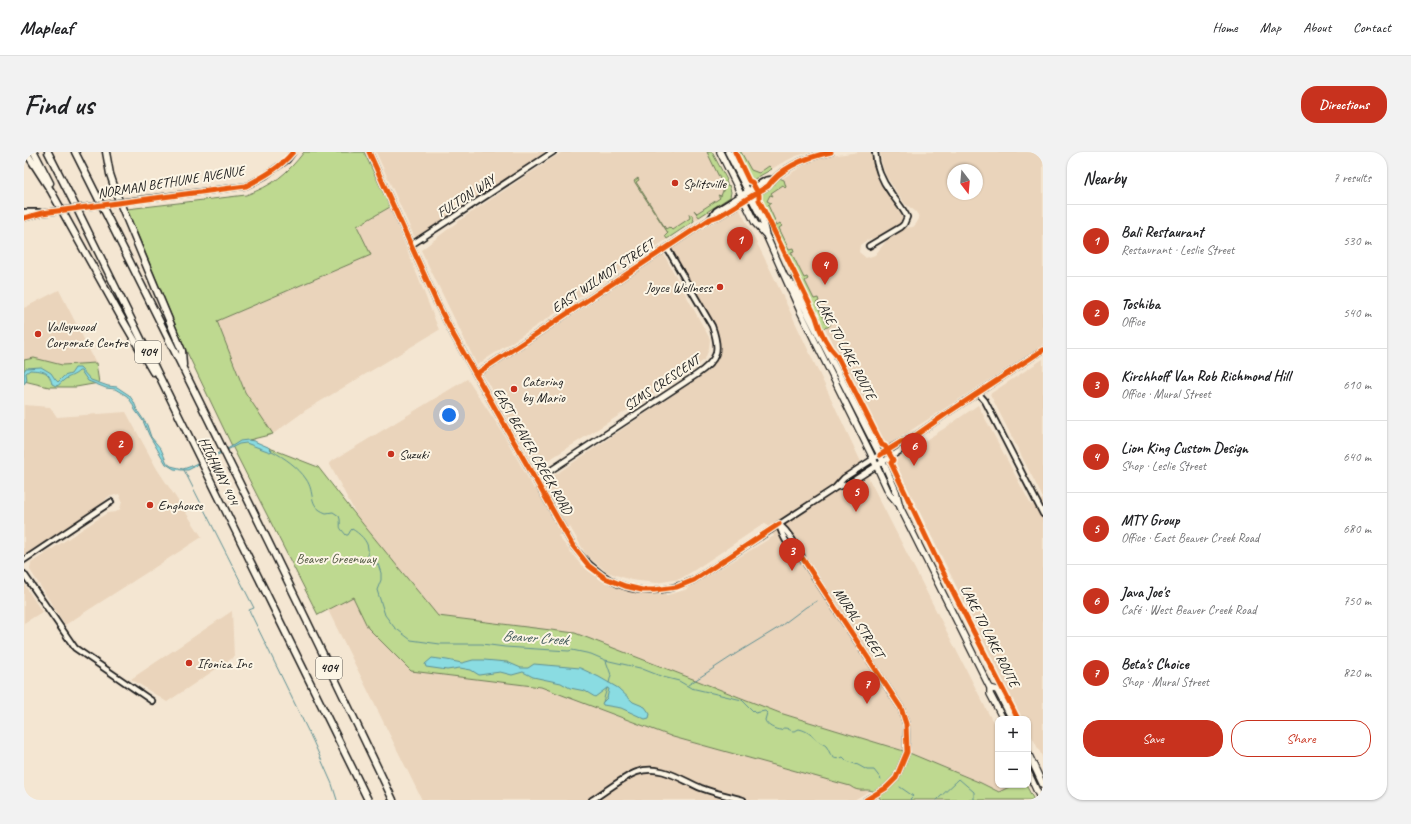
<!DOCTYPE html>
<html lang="en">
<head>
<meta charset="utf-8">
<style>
  :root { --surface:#fff; --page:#f2f2f2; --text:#202124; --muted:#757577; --line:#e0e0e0; --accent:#c8321e }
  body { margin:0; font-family:Caveat,sans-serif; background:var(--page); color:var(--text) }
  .controls { position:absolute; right:12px; bottom:12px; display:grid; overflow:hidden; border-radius:8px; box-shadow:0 1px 3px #0004 }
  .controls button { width:36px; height:36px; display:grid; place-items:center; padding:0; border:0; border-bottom:1px solid var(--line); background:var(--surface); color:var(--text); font:20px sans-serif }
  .compass { position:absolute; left:923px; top:12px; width:36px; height:36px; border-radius:50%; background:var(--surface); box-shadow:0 1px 3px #0004; rotate:164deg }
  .you { position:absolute; left:425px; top:263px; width:14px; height:14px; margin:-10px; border:3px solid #fff; border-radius:50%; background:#1a73e8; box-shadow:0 0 0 6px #1a73e833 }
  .badge { display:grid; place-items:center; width:26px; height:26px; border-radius:50%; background:var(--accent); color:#fff; font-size:13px; font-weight:700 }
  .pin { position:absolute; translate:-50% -33px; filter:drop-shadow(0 1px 2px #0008) }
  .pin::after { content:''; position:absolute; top:21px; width:14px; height:12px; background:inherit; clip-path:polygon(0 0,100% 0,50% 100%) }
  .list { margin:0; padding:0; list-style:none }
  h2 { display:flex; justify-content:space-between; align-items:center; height:52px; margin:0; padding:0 16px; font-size:17px }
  h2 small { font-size:13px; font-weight:400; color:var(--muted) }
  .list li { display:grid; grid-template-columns:26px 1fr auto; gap:12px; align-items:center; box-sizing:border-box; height:72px; padding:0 16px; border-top:1px solid var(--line) }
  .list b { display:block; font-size:15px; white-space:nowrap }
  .list p { margin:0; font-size:13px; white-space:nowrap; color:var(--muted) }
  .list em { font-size:13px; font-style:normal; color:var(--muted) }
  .actions { display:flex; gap:8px; padding:12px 16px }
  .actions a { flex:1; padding:9px 0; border:1px solid var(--accent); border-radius:16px; text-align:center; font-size:14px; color:var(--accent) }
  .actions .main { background:var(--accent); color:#fff }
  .map { position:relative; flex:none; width:1019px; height:648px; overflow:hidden; border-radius:16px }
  header { display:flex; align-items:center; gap:24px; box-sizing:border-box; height:56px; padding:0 20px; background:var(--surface); border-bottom:1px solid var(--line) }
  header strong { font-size:19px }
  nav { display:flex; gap:22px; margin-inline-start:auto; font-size:14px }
  .intro { display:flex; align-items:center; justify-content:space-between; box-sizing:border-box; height:96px; padding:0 24px }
  h1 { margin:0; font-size:28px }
  .button { padding:10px 18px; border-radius:16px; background:var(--accent); color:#fff; font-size:14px; font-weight:700 }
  main { display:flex; gap:24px; padding:0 24px }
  aside { flex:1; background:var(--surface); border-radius:16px; box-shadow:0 1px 3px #0004 }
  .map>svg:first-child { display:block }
</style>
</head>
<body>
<header>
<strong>Mapleaf</strong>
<nav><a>Home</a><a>Map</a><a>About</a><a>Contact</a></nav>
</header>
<div class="intro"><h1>Find us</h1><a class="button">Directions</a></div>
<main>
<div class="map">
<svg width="1019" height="648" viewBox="0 0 1019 648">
  <rect width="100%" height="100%" fill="#f4e6d2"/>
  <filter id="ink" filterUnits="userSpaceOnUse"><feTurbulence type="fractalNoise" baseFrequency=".025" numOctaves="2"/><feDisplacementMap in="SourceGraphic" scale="8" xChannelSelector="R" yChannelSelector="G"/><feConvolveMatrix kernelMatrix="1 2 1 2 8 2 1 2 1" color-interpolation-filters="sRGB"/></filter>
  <g filter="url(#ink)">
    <path fill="#ead4bb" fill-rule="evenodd" d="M352 0H523L393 85 390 84Z
      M538 0H685L707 45 453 213 397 98 436 68Z
      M713 0H787L772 4 756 12 728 29Z
      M835 0H847L849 11 858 33 877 62 878 66 875 73 856 85 843 88 836 93 835 100 842 106 851 103 863 88 881 76 889 75 892 72 895 67 894 63 891 59 881 52 862 24 858 12 856 0H1019V193L864 293 859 292 735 45V41L777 15 786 10 806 4ZM929 18H953V42H929Z
      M366 55 415 178 282 258 249 282 221 240 193 169 346 103 333 74Z
      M715 56 746 117 846 329 974 580V633H989L976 640 957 631 883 600 756 561 551 481 414 464 334 366 305 311 443 227 477 278 510 337 686 218 696 194 692 176 648 100 647 96 650 94ZM741 371 750 384 661 438 643 443 619 442 586 433 557 413 534 384 546 375 563 404 583 420 607 428 632 431 656 427 669 419Z
      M639 101 686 187 685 197 681 207 673 214 512 316 459 222 463 217 562 155Z
      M35 138 72 211 38 213 10 206 0 208V156Z
      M1019 207V346L966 242Z
      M0 253 26 255 33 265 102 260 133 317 178 385 41 473 6 418 7 411 83 361 92 360 96 357 98 349 95 342 84 345 78 352 0 403Z
      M954 253 1007 353 1019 347V606L1004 577V567H999L996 563 870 308 921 276Z
      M0 432 18 460 0 471Z
      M329 445 344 476 387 519 517 535 649 585 845 639 830 648H398L304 458Z
      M208 459 210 505 143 550 107 527Z"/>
    <path fill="#bed990" stroke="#6d7a56" d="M280 0H340L366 55 333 74 347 103 193 169 221 240 249 282 225 288 294 315 334 366 414 464 551 481 756 561 883 600 957 631 975 640 989 633H1002L1010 648H857C856 646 853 642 851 640 842 635 836 642 826 634L649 585 517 535 387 519 344 476 329 445 294 463 208 294 160 194 103 57 222 43C248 34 263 22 280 0Z
      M683 0H688L703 28 702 29 704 34 705 33 707 40 706 45 675 65 670 58 673 61 696 46 694 43 697 44 700 36 697 35 699 33Z
      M712 0H717L727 18 735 21 745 14 748 17 727 29Z
      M614 26 615 28 612 30 642 77 645 75 648 78 666 66 665 62 668 63 670 69 643 87 641 84 644 81 610 29Z
      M755 26 760 28 762 35 761 36 759 33 747 41 749 44 746 43 743 49 747 51 744 53 753 73 756 71 758 74 755 76 765 97 769 96 770 99 767 100 780 126 783 125 784 127 781 129 790 147 794 146 795 149 792 151 803 172H807L804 175 798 176C794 173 793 165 790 160 773 126 757 90 741 56H739C737 51 734 47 737 42L736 40Z
      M756 92 791 165 793 175 768 125Z
      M10 206 38 213 72 211 75 231 52 235H25L0 229V208Z"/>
    <path fill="#8adce2" stroke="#5e8f93" d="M17 215 27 221 31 227 34 230 40 224 47 222 51 216H56L67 228 84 234 93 235 105 243 110 250 113 258 123 273 127 285 137 297 143 311 147 314 159 317 165 315 205 296 216 289 224 288 230 289 244 295 248 299 246 300 222 291 215 292 164 318H158L150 317 142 312 125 283 119 269 111 258 108 251 103 244 91 237 82 236 64 229 57 219H55C50 224 45 224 40 228 36 231 36 233 32 234L28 232C25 218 18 219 6 218L2 221 3 228 0 232V219L2 216Z
      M408 506 423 508 438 511 449 508H460L483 510 497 516H504L510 512 556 516 575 525 594 536 609 550 621 555 626 562 625 566 621 567 597 556 579 553 578 551 583 546 585 537 583 536 571 545 561 539 546 536 537 531 509 525 499 520 488 523 476 520 455 523 447 518 436 516 423 518 402 515 401 512Z"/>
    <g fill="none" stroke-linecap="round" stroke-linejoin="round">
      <path stroke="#5e8f93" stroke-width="1" d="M248 299C261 306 274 315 282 327 292 341 283 354 302 361L309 360 315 364 316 367C317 379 314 373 322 383H324L327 378 328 377C335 381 344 389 344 397 345 404 342 407 348 413L354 412 357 421V428L353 438 361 463 370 475 387 488 416 492H458L481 495 545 499 548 498 567 502 581 508 616 516 639 525 655 529 667 536 718 548 731 561 741 559 743 561 741 568C742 573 751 578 757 578 758 577 759 576 760 576 767 576 766 582 775 577 784 579 787 583 794 589 796 591 800 592 802 594 806 599 807 611 819 605L823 609 834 613 843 618H850L857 627
        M160 318 230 456 225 458 289 589 308 632 313 648
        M582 509 587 523 585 531
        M664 533 713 501 754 476 782 455 793 449
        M579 550 583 536
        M876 635 889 644 886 647 887 648
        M913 648 935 627 950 640V648"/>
      <g stroke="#1c1c1c" stroke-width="8">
        <path id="minor" d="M345 0 413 151 430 184 549 394C581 436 621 450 670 428L811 336 820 326 863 298 877 290 885 288 922 262 1019 198
          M113 48 222 34 241 24 263 8 269 0
          M0 60H15
          M0 66 18 61
          M686 67 692 59 724 39 742 28 749 27
          M387 93 529 0
          M845 94 877 75 880 72 883 65C879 56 872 49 867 41 858 29 852 14 851 0
          M452 222 686 67 695 64 744 34C758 14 784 5 807 0
          M954 241 961 249 1019 362
          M512 328 672 223C694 208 697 199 688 174L643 96
          M813 335 824 332 882 295 885 288
          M755 372C768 383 773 396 780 409L877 556 882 572 883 600 872 626 862 636 842 648
          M755 372C759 387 766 398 778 406
          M0 408 87 350
          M0 422 51 496 128 549
          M568 648C581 640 599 625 613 620 636 612 656 627 677 636 690 641 705 644 719 648"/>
      </g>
      <g stroke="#1c1c1c" stroke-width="8">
        <path id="major" d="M696 0 731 71 741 82
          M704 0 738 67 742 83 776 159 846 300 865 341 876 354
          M762 126 769 133 856 303 872 339 876 355 966 536V542L979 567
          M966 536 973 538 988 567
          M1004 601 1019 633
          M1004 620 1017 648"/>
      </g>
      <g stroke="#1c1c1c" stroke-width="9">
        <path id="highway" d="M2 0 27 39 97 165 129 220
          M10 0 26 31
          M24 0 55 61 344 648
          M51 0C159 215 266 431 369 648
          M82 0 86 22 94 46 158 199 159 213"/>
      </g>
      <use href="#minor" stroke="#fcf5e5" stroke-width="4.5"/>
      <use href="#major" stroke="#fcf5e5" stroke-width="5.5"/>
      <use href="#highway" stroke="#fcf5e5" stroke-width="6"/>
      <g stroke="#1c1c1c" stroke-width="8" stroke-linecap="butt">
        <path id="minor-bridge" d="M18 61 113 48"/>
      </g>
      <use href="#minor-bridge" stroke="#fcf5e5" stroke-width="4.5"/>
      <g stroke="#fcf5e5" stroke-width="8">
        <path id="cycleway" d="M345 0 413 151 430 184 549 394 565 414 581 426 601 434 618 438H630L653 435 670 428 755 372
          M711 0 724 27 725 29 728 30 735 43V48L792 165C796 180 802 193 813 204L858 293 861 294 869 308 867 311 914 410 994 567
          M0 66 18 61 222 34C239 25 256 16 269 0
          M452 222 686 67 695 64 744 34C758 14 784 5 807 0
          M856 303 877 290 885 288 922 262 1019 198
          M779 407 877 556 882 572 883 600 872 626 862 636 842 648"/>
      </g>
      <use href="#cycleway" stroke="#e8590c" stroke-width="5"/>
    </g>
  </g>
  <g fill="#c8321e" stroke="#fcf5e5" stroke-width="1.5">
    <circle cx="651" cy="31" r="4"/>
    <circle cx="696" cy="135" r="4"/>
    <circle cx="14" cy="182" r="4"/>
    <circle cx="490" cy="237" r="4"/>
    <circle cx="367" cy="302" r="4"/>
    <circle cx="126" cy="353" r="4"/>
    <circle cx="165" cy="511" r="4"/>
  </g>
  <g text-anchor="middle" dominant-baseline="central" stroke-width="4" stroke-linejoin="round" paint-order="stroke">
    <g fill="#fcf5e5" stroke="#5f5d58" stroke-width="1">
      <rect x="111" y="189" width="26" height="22" rx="3"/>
      <rect x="292" y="505" width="26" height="22" rx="3"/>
    </g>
    <g font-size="13" font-weight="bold" fill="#1c1c1c">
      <text x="124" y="200">404</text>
      <text x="305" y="516">404</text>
    </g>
    <g font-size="14" fill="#1c1c1c" stroke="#fcf5e5">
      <text transform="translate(147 30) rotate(-9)">NORMAN BETHUNE AVENUE</text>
      <text transform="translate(442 44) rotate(-33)">FULTON WAY</text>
      <text transform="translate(579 124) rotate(-34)">EAST WILMOT STREET</text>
      <text transform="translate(822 197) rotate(62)">LAKE TO LAKE ROUTE</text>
      <text transform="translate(638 231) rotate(-34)">SIMS CRESCENT</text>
      <text transform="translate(509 299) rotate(60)">EAST BEAVER CREEK ROAD</text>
      <text transform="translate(195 319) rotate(64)">HIGHWAY 404</text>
      <text transform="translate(835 471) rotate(57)">MURAL STREET</text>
      <text transform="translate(966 484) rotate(63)">LAKE TO LAKE ROUTE</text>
    </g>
    <g font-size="14" fill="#1c1c1c" stroke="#fcf5e5" text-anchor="start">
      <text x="659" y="31">Splitsville</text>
      <text x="688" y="135" text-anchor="end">Joyce Wellness</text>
      <text x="22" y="174">Valleywood<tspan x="22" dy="16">Corporate Centre</tspan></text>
      <text x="498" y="229">Catering<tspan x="498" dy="16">by Mario</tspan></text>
      <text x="375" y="302">Suzuki</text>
      <text x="134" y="353">Enghouse</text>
      <text x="173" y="511">Ifonica Inc</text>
    </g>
    <g font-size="14" fill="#4d553f" stroke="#fcf5e5">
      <text x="312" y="406">Beaver Greenway</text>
    </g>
    <g font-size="15" font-style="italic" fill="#3d5657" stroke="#fcf5e5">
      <text transform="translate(511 486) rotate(4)">Beaver Creek</text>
    </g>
  </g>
</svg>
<div class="controls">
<button>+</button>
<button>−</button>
</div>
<svg class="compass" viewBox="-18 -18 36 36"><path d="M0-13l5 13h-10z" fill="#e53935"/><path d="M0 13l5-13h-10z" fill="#757577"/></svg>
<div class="you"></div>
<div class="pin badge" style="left:716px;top:108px">1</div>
<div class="pin badge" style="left:96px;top:312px">2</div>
<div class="pin badge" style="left:768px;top:419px">3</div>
<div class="pin badge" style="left:801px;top:133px">4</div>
<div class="pin badge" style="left:832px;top:360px">5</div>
<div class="pin badge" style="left:890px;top:314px">6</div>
<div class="pin badge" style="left:843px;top:552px">7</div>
</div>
<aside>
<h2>Nearby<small>7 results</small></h2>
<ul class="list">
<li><span class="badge">1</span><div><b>Bali Restaurant</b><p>Restaurant · Leslie Street</p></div><em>530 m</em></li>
<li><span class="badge">2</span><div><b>Toshiba</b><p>Office</p></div><em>540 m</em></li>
<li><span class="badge">3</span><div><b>Kirchhoff Van Rob Richmond Hill</b><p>Office · Mural Street</p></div><em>610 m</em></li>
<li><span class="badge">4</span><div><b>Lion King Custom Design</b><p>Shop · Leslie Street</p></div><em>640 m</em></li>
<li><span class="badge">5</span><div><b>MTY Group</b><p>Office · East Beaver Creek Road</p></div><em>680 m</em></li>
<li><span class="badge">6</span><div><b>Java Joe's</b><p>Café · West Beaver Creek Road</p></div><em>750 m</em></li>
<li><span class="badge">7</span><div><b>Beta's Choice</b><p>Shop · Mural Street</p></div><em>820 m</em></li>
</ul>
<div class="actions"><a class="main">Save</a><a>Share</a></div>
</aside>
</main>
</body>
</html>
